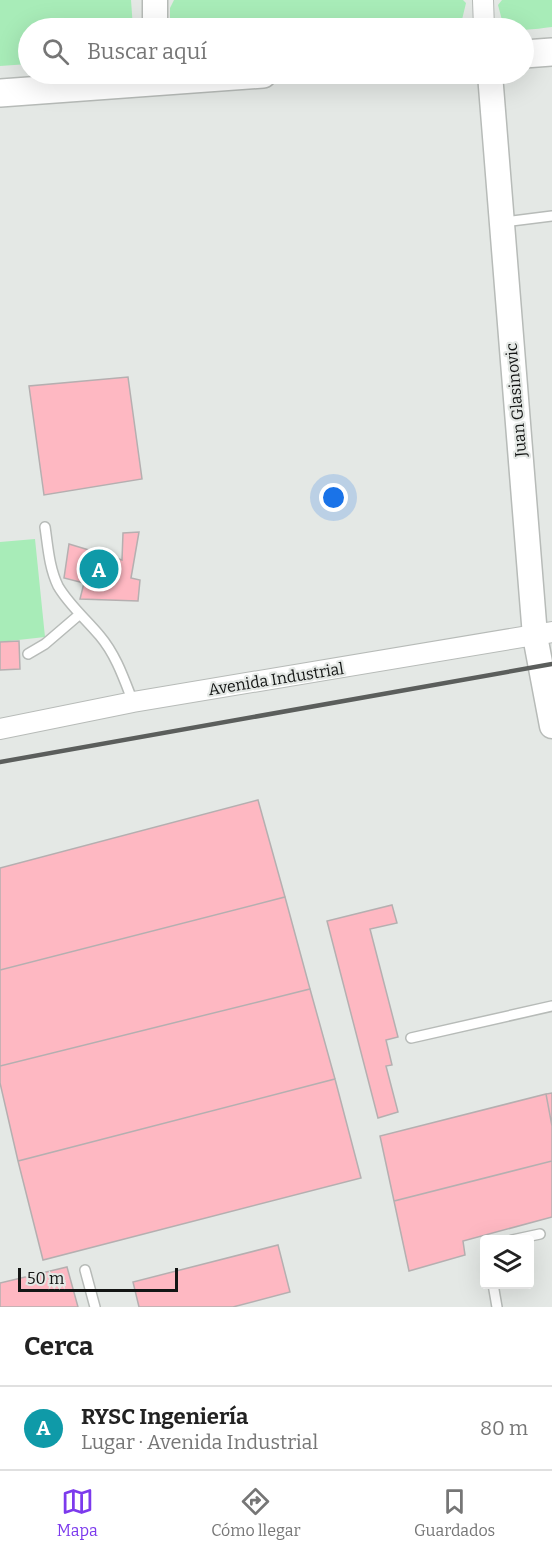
<!DOCTYPE html>
<html lang="es">
<head>
<meta charset="utf-8">
<style>
  :root { --surface:#fff; --page:#f2f2f2; --text:#222; --muted:#767676; --line:#e0e0e0; --accent:#7c3aed }
  body { margin:0; font-family:Bitter,serif; background:var(--page); color:var(--text) }
  .controls { position:absolute; right:18px; bottom:18px; display:grid; overflow:hidden; border-radius:6px; box-shadow:0 6px 24px #0002 }
  .controls button { width:54px; height:54px; display:grid; place-items:center; padding:0; border:0; border-bottom:2px solid var(--line); background:var(--surface); color:var(--text); font:30px sans-serif }
  .scale { position:absolute; left:18px; bottom:15px; width:160px; box-sizing:border-box; padding-left:6px; border:3px solid #131514; border-top:0; font-size:16px; line-height:21px; white-space:nowrap; color:#131514; -webkit-text-stroke:4px #e4e8e5; paint-order:stroke }
  .you { position:absolute; left:334px; top:498px; width:21px; height:21px; margin:-15px; border:4px solid #fff; border-radius:50%; background:#1a73e8; box-shadow:0 0 0 9px #1a73e833 }
  .badge { display:grid; place-items:center; width:39px; height:39px; border-radius:50%; background:var(--accent); color:#fff; font-size:20px; font-weight:700 }
  .pin { position:absolute; translate:-50% -50%; border:3px solid #fff; box-shadow:0 2px 6px #0006 }
  .list { margin:0; padding:0; list-style:none }
  h2 { display:flex; justify-content:space-between; align-items:center; height:78px; margin:0; padding:0 24px; font-size:26px }
  h2 small { font-size:20px; font-weight:400; color:var(--muted) }
  .list li { display:grid; grid-template-columns:39px 1fr auto; gap:18px; align-items:center; box-sizing:border-box; height:84px; padding:0 24px; border-top:2px solid var(--line) }
  .list b { display:block; font-size:22px; white-space:nowrap }
  .list p { margin:0; font-size:20px; white-space:nowrap; color:var(--muted) }
  .list em { font-size:20px; font-style:normal; color:var(--muted) }
  .icon { flex:none; width:33px; height:33px; fill:none; stroke:currentColor; stroke-width:2; stroke-linecap:round; stroke-linejoin:round }
  .map { position:relative; flex:none; width:552px; height:1307px; overflow:hidden }
  .search { position:absolute; background:var(--surface); box-shadow:0 6px 24px #0002; left:18px; right:18px; top:18px; height:66px; display:flex; align-items:center; gap:15px; box-sizing:border-box; padding:0 21px; border-radius:33px; color:var(--muted); font-size:22px }
  .sheet { height:162px; background:var(--surface) }
  nav { display:flex; justify-content:space-around; align-items:center; box-sizing:border-box; height:84px; border-top:2px solid var(--line); background:var(--surface); font-size:16px; color:var(--muted) }
  nav a { display:grid; justify-items:center; gap:3px }
  nav .on { color:var(--accent) }
  .map>svg:first-child { display:block }
</style>
</head>
<body>
<div class="map">
<svg width="552" height="1307" viewBox="0 0 552 1307">
  <rect width="100%" height="100%" fill="#e4e8e5"/>
  <path fill="#a8ecb8" d="M0 0H131L133 28H28V64L0 66Z
    M174 0H463L466 3 460 28H170V8Z
    M502 0H552V27C535 29 517 33 503 24L498 5Z
    M35 539 45 637 0 642V542Z"/>
  <path fill="#feb8c2" stroke="#b5afb0" stroke-width="1.5" d="M128 377 142 479 44 495 29 386Z
    M139 532 131 578 140 580 138 601 80 599 84 583 64 578 69 544 122 560 123 533Z
    M19 641 20 669 0 670V642Z
    M258 800 285 897 0 970V868Z
    M285 897 310 989 0 1066V970Z
    M392 905 397 923 370 929 398 1037 386 1040 392 1065 386 1066 398 1112 378 1118 327 921Z
    M310 989 335 1079 18 1161 0 1083V1066Z
    M335 1079 361 1178 43 1260 18 1161Z
    M552 1093V1126L546 1094Z
    M546 1094 552 1126V1161L394 1201 380 1136Z
    M552 1161V1217L463 1241 465 1255 409 1271 394 1201Z
    M278 1245 290 1292 233 1307H139L133 1282Z
    M67 1267 78 1307H0V1283Z"/>
  <g fill="none" stroke-linecap="round" stroke-linejoin="round">
    <g stroke="#b7bbb8" stroke-width="12">
      <path id="service" d="M504 222 552 216
        M45 527C48 547 49 567 58 586 69 605 86 619 100 636 116 655 124 679 133 702
        M28 654 45 644 80 614
        M411 1038 552 1006
        M512 1240 540 1234
        M85 1270 95 1307
        M493 1284 497 1307"/>
    </g>
    <g stroke="#b7bbb8" stroke-width="22">
      <path id="minor" d="M483 0 484 28
        M0 729 133 702 552 632"/>
    </g>
    <g stroke="#b7bbb8" stroke-width="27">
      <path id="tertiary" d="M155 28V0
        M490 74 535 636 552 726"/>
    </g>
    <g stroke="#b7bbb8" stroke-width="30">
      <path id="secondary" d="M524 54 552 52
        M0 93 263 74"/>
    </g>
    <use href="#service" stroke="#fff" stroke-width="9"/>
    <use href="#minor" stroke="#fff" stroke-width="20"/>
    <use href="#tertiary" stroke="#fff" stroke-width="24"/>
    <use href="#secondary" stroke="#fff" stroke-width="27"/>
    <path stroke="#5b5e5c" stroke-width="4.5" d="M0 762 552 664"/>
  </g>
  <g text-anchor="middle" dominant-baseline="central" stroke-width="4.5" stroke-linejoin="round" paint-order="stroke">
    <g font-size="16" fill="#131514" stroke="#e4e8e5">
      <text transform="translate(516 400) rotate(-95)">Juan Glasinovic</text>
      <text transform="translate(276 679) rotate(-9)">Avenida Industrial</text>
    </g>
  </g>
</svg>
<div class="controls">
<button><svg class="icon" aria-label="layers" viewBox="0 0 24 24"><path d="M12 4l9 5-9 5-9-5zM3 14l9 5 9-5"/></svg></button>
</div>
<div class="scale">50 m</div>
<div class="you"></div>
<div class="pin badge" style="left:99px;top:569px;background:#0f9aa8">A</div>
<div class="search"><svg class="icon" aria-label="search" viewBox="0 0 24 24"><circle cx="10" cy="10" r="6"/><path d="M15 15l6 6"/></svg>Buscar aquí</div>
</div>
<section class="sheet">
<h2>Cerca<small></small></h2>
<ul class="list">
<li><span class="badge" style="background:#0f9aa8">A</span><div><b>RYSC Ingeniería</b><p>Lugar · Avenida Industrial</p></div><em>80 m</em></li>
</ul>
</section>
<nav>
<a class="on"><svg class="icon" aria-label="map" viewBox="0 0 24 24"><path d="M3 6l6-2 6 2 6-2v14l-6 2-6-2-6 2zM9 4v14M15 6v14"/></svg>Mapa</a>
<a><svg class="icon" aria-label="directions" viewBox="0 0 24 24"><path d="M12 3l9 9-9 9-9-9zM9 14v-3h6M13 9l2 2-2 2"/></svg>Cómo llegar</a>
<a><svg class="icon" aria-label="saved" viewBox="0 0 24 24"><path d="M7 4h10v16l-5-4-5 4z"/></svg>Guardados</a>
</nav>
</body>
</html>
